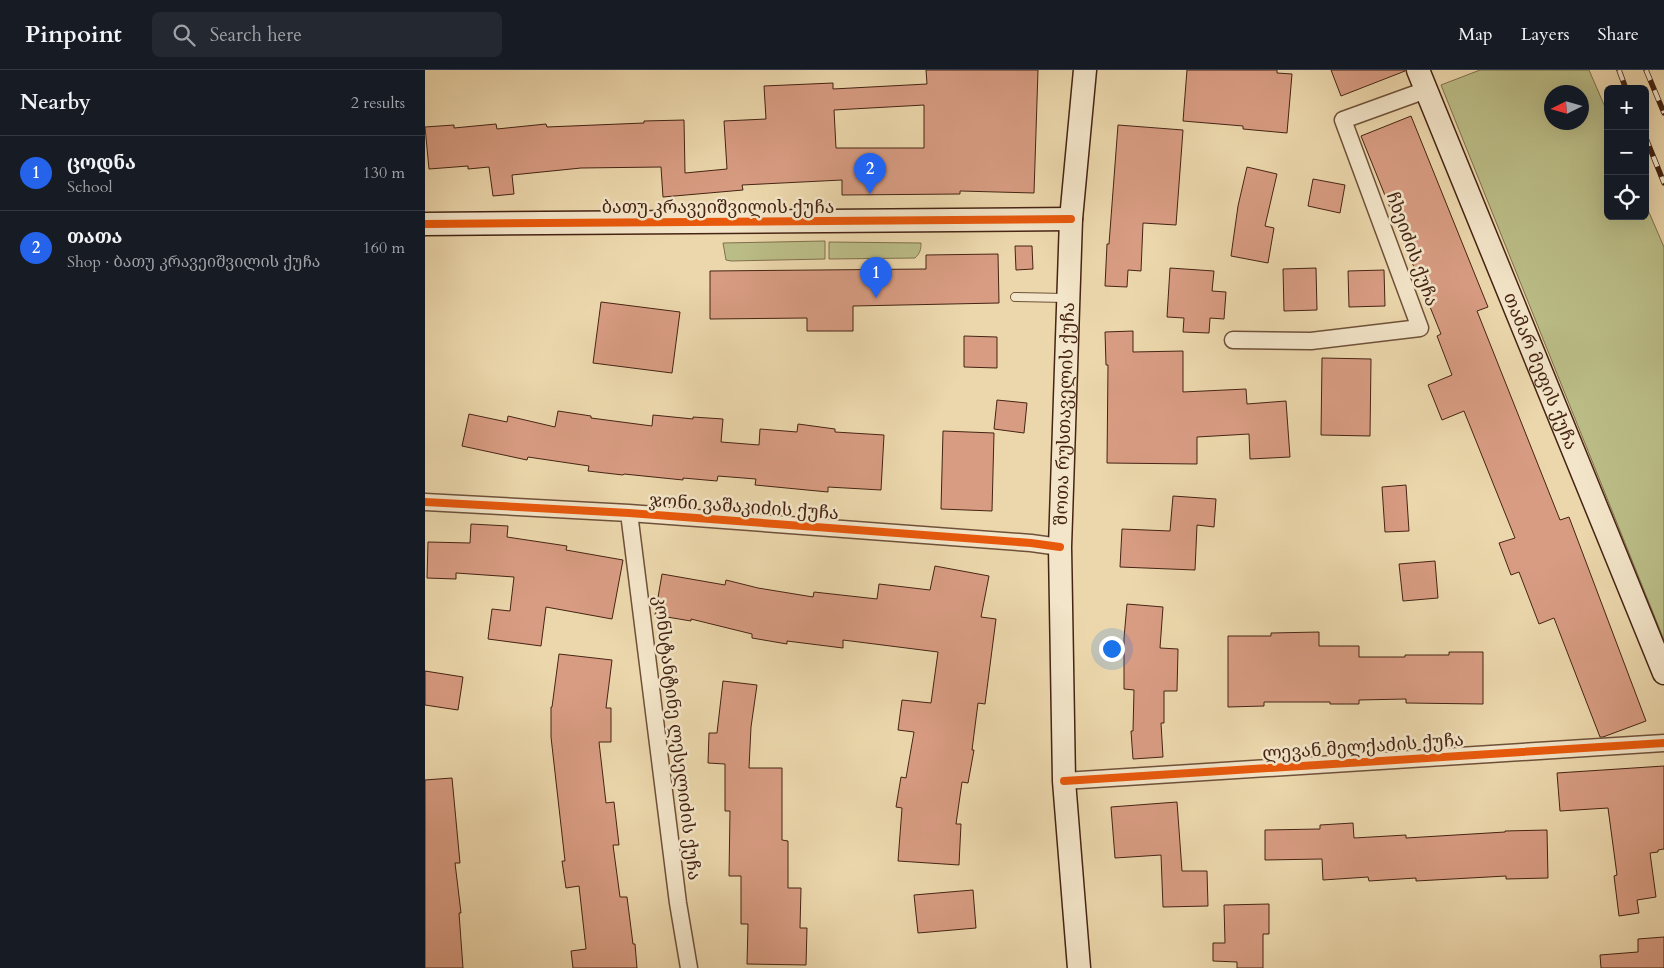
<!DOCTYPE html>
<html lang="en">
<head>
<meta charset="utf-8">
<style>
  :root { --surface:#171b24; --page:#242831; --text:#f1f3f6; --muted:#9ea1a6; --line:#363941; --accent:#2563eb }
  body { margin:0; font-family:Cardo,"Noto Serif Georgian",serif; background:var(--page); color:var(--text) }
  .controls { position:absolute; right:15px; top:15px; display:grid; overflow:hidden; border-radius:8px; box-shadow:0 5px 20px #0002 }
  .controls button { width:45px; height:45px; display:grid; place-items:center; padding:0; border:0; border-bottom:1px solid var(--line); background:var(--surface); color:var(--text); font:25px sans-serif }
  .compass { position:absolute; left:1119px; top:15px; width:45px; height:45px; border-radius:50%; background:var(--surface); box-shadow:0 5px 20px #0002; rotate:265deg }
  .you { position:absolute; left:686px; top:578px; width:18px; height:18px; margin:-12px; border:4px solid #fff; border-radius:50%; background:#1a73e8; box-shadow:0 0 0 8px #1a73e833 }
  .badge { display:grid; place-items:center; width:32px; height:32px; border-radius:50%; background:var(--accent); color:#fff; font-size:16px; font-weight:700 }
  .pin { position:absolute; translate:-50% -41px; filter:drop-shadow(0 1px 2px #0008) }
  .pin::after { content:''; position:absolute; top:26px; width:18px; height:15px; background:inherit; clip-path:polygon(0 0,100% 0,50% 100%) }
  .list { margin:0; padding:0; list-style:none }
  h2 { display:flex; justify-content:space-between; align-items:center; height:65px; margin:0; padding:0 20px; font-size:21px }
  h2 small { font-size:16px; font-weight:400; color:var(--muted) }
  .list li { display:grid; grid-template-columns:32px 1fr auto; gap:15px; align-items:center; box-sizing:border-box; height:75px; padding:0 20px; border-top:1px solid var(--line) }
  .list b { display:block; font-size:19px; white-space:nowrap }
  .list p { margin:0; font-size:16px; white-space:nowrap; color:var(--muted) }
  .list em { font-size:16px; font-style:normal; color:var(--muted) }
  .icon { flex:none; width:28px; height:28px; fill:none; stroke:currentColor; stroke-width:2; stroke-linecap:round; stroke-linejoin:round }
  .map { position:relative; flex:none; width:1239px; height:898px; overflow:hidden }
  header { display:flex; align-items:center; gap:30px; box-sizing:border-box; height:70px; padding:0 25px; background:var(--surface); border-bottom:1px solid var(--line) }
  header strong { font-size:24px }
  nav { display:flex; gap:28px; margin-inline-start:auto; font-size:18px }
  .search { width:350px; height:45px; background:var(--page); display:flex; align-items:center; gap:12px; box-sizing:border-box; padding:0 18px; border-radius:8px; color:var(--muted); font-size:19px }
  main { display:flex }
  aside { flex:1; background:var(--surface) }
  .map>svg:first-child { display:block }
</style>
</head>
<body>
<header>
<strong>Pinpoint</strong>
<div class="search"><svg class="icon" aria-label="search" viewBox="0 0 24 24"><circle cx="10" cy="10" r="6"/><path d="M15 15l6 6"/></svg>Search here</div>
<nav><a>Map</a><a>Layers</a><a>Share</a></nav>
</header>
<main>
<aside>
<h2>Nearby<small>2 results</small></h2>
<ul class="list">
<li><span class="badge">1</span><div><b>ცოდნა</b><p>School</p></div><em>130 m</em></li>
<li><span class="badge">2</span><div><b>თათა</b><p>Shop · ბათუ კრავეიშვილის ქუჩა</p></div><em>160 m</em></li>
</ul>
</aside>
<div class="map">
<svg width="1239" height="898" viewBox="0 0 1239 898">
  <rect width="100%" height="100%" fill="#ecd7ac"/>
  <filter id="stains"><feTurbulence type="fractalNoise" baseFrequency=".004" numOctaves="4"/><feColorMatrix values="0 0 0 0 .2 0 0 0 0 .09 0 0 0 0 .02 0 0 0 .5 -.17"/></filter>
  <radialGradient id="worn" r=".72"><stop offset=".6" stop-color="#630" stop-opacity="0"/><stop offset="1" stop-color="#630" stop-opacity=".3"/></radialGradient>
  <path fill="#bbbd87" stroke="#80704d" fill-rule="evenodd" d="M1055 0H1164L1183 44V146H1220V133L1239 177V570L1016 15ZM1156 22V52H1126V22Z
    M400 171V189L306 191 301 190 298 173Z
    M404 172 496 173C496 180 495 183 490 188L404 189Z"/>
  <path fill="#d89c82" stroke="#452413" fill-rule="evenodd" d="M501 0H613L609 123 535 121V124L417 125V110L317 115 318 120 238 127 236 97 156 98 87 105 89 124 68 126 64 97 43 99V96L4 99 0 57 29 55V58L71 54 72 59 121 54 122 57 219 53V51L259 50 260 103 302 99 299 51 341 49 339 16 408 13V19L502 14ZM499 35V78H411L409 40Z
    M762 0H852V3L867 4 862 63 818 59V56L758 51Z
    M906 0H980V1L916 26Z
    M986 46 1063 237 1052 241 1135 450 1144 447 1221 651 1178 667H1175L1129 548 1114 554 1094 502 1086 505 1074 473 1090 468 1039 341 1017 350 1003 315 1027 305 1012 266 1016 264 936 66Z
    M693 55 758 60 751 155 718 153 716 201 703 200 702 217 680 216 682 174H684Z
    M822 97 852 104 840 156 849 158 843 193 806 186 813 136Z
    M888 109 920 115 915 143 883 136Z
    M590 176H607L608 199 591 200Z
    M573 184 574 233 428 236V261H382V248L285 249V201L501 199V185Z
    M745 198 789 201 787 221 801 222 799 249 785 248 784 263 758 262 759 248 742 247Z
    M891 198 892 240 859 241 858 199Z
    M959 200 960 236 924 237 923 201Z
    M176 232 255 242 247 303 168 293Z
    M708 261V282L758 281V322L821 319 822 334 861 331 865 387 825 389 824 364 772 367V394L682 393 683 295H681L680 262Z
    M539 266 572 267V298L539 297Z
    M897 288 946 289 945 366 896 365Z
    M572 330 602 333 599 363 569 359Z
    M133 341 166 346V348L227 356 228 345 268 349V347L298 349 296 372 334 375 335 359 372 362 373 354 410 359V362L459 365 456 420 403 417V422L330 415 331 409 293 406 292 411 258 408V410L199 404 198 405 163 401 164 396 103 387 102 390 37 376 44 344 82 352 83 346 130 357Z
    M518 361 569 363 567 441 516 439Z
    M981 415 984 461 960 462 957 417Z
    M748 426 791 429 789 457 772 455 770 500 695 497 697 459 745 461Z
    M46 454 83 456 82 467 142 476 141 480 198 490 187 549 121 537 116 576 63 569 67 539 85 541 89 507 31 503V509L2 508 3 472 45 473Z
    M1010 491 1013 528 978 531 974 494Z
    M510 496 564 506 556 547 571 549 560 634 553 633 547 680H549L543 713 537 712 531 754H536L534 795 473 791 477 738 471 737 476 707 481 708 489 662 473 660 477 630 506 633 513 582 418 570V578L362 571V574L327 568V564L266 549V551L230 545 237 504 300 515 301 510 333 518 388 527 389 522 452 529 454 514 505 520Z
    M702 534 738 537 735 578 753 579 752 621H739V653H736L738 687 708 689 706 661H708L709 620 699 619V568Z
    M894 562V576H934V587H980V585H1024V582H1058V634L981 633V629L934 630V634H905V632H839V636L803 637V566H846V563Z
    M134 584 187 590 181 638H186V672H174L181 733 189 732 194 775H188L195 827H202L208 874H210L212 898H148L146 881 161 879 154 816 141 818 137 791H140L126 667V637H127Z
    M0 601 38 607 33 640 0 635Z
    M298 611 332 615 326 657 324 698H357V770L363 771V818H376L375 858H382L381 895 322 894 323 854H316V806H304L305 741H300V694L283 693 284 663H292Z
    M1239 696V779L1233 780V782L1225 783 1231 827 1212 830 1214 843 1194 846 1189 806 1192 805 1183 738 1135 741 1132 703Z
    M27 708 35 793H30L36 843H34L38 898H0V710Z
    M752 732 757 801H782L783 836 738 837 736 785 690 788 686 737Z
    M928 753 929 768 981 765V768L1080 762V761L1122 760 1123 808 1081 809V806L991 811V808L944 811 943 807 898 810 897 789 840 790V760L895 759V755Z
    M548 820 551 858 493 863 489 825Z
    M844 834V864H838V898H812V892L788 891V873H800L799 835Z
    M1239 867V898H1176L1175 885 1213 882V869Z"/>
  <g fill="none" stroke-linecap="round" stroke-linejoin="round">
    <g stroke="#6f5139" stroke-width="10">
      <path id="lane" d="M590 227 641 228"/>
    </g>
    <g stroke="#6f5139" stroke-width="19">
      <path id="street" d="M808 270 886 271 995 258 918 50 1001 20
        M0 432 204 443 606 473 635 477
        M204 443 253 833 264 898
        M639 711 1239 673"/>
    </g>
    <g stroke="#452413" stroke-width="25">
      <g id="secondary">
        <path id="s1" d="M993 0 1239 603"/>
        <path d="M0 154 646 149"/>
        <path id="s2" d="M654 898 639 711 635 477 646 149 660 0"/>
      </g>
    </g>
    <use href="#lane" stroke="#f3e5c9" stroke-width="8"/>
    <use href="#street" stroke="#f3e5c9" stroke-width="16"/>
    <use href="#secondary" stroke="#f3e5c9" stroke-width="22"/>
    <g stroke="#452413" stroke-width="5.5">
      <path id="rail" d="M1194 0 1201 19
        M1221 0 1239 43
        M1220 66 1239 113"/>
    </g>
    <use href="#rail" stroke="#f3e5c9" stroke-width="4" stroke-dasharray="11" stroke-linecap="butt"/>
    <g stroke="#f3e5c9" stroke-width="11">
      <path id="cycleway" d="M0 154 646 149
        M0 432 204 443 606 473 635 477
        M639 711 1239 673"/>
    </g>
    <use href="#cycleway" stroke="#e8590c" stroke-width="8"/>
  </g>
  <g text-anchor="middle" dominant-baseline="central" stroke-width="5" stroke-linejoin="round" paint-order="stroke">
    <g font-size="18" fill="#452413" stroke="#f3e5c9">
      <text x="293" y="137">ბათუ კრავეიშვილის ქუჩა</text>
      <text transform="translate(987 179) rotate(70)">ჩხეიძის ქუჩა</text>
      <text stroke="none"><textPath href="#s1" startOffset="325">თამარ მეფის ქუჩა</textPath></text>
      <text stroke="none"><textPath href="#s2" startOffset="555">შოთა რუსთაველის ქუჩა</textPath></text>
      <text transform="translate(319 437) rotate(4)">ჯონი ვაშაკიძის ქუჩა</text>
      <text transform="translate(252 668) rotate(83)">კონსტანტინე ლესელიძის ქუჩა</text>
      <text transform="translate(938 677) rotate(-4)">ლევან მელქაძის ქუჩა</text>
    </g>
  </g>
  <rect width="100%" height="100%" filter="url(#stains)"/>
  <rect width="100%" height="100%" fill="url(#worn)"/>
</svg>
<div class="controls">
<button>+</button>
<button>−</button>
<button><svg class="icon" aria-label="locate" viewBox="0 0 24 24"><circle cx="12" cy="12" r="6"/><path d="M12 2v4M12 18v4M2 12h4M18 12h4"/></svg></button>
</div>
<svg class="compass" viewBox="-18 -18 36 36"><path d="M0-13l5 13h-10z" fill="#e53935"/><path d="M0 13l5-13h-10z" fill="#9ea1a6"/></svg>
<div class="you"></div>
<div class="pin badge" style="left:451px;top:228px">1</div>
<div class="pin badge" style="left:445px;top:124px">2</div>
</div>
</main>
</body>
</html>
